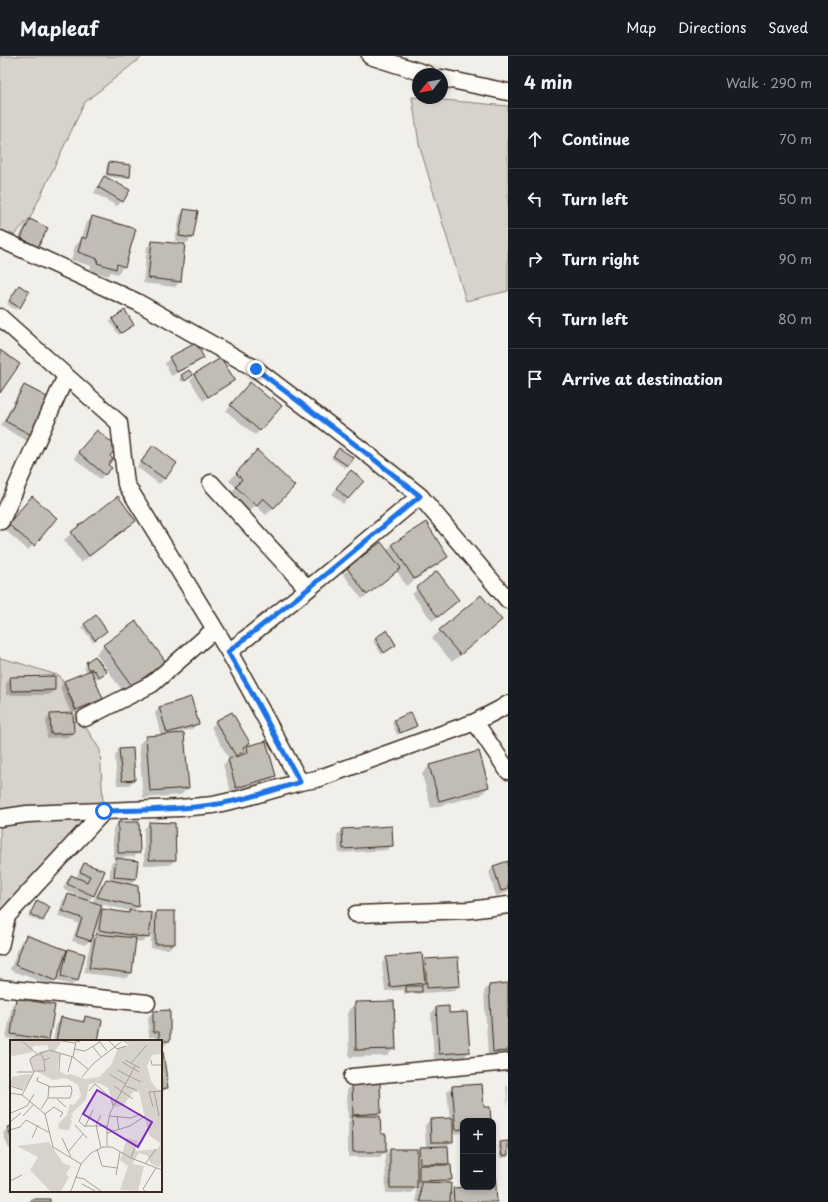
<!DOCTYPE html>
<html lang="en">
<head>
<meta charset="utf-8">
<style>
  :root { --surface:#171b24; --page:#242831; --text:#f1f3f6; --muted:#9ea1a6; --line:#363941 }
  body { margin:0; font-family:"Playpen Sans",sans-serif; background:var(--page); color:var(--text) }
  .controls { position:absolute; right:12px; bottom:12px; display:grid; overflow:hidden; border-radius:8px; box-shadow:0 2px 6px #0003 }
  .controls button { width:36px; height:36px; display:grid; place-items:center; padding:0; border:0; border-bottom:1px solid var(--line); background:var(--surface); color:var(--text); font:20px sans-serif }
  .compass { position:absolute; left:412px; top:12px; width:36px; height:36px; border-radius:50%; background:var(--surface); box-shadow:0 2px 6px #0003; rotate:239deg }
  .stop { position:absolute; width:12px; height:12px; margin:-9px; border:3px solid #1a73e8; border-radius:50%; background:#fff }
  .stop.end { background:#1a73e8; border-color:#fff; box-shadow:0 1px 4px #0008 }
  .list { margin:0; padding:0; list-style:none }
  h2 { display:flex; justify-content:space-between; align-items:center; height:52px; margin:0; padding:0 16px; font-size:17px }
  h2 small { font-size:13px; font-weight:400; color:var(--muted) }
  .list li { display:grid; grid-template-columns:26px 1fr auto; gap:12px; align-items:center; box-sizing:border-box; height:60px; padding:0 16px; border-top:1px solid var(--line) }
  .list b { display:block; font-size:15px; white-space:nowrap }
  .list em { font-size:13px; font-style:normal; color:var(--muted) }
  .icon { flex:none; width:22px; height:22px; fill:none; stroke:currentColor; stroke-width:2; stroke-linecap:round; stroke-linejoin:round }
  .map { position:relative; flex:none; width:508px; height:1146px; overflow:hidden }
  header { display:flex; align-items:center; gap:24px; box-sizing:border-box; height:56px; padding:0 20px; background:var(--surface); border-bottom:1px solid var(--line) }
  header strong { font-size:19px }
  nav { display:flex; gap:22px; margin-inline-start:auto; font-size:14px }
  main { display:flex }
  aside { flex:1; background:var(--surface) }
  .map>svg:first-child { display:block }
</style>
</head>
<body>
<header>
<strong>Mapleaf</strong>
<nav><a>Map</a><a>Directions</a><a>Saved</a></nav>
</header>
<main>
<div class="map">
<svg width="508" height="1146" viewBox="0 0 508 1146">
  <rect width="100%" height="100%" fill="#f1efea"/>
  <filter id="ink" filterUnits="userSpaceOnUse"><feTurbulence type="fractalNoise" baseFrequency=".025" numOctaves="2"/><feDisplacementMap in="SourceGraphic" scale="8" xChannelSelector="R" yChannelSelector="G"/><feConvolveMatrix kernelMatrix="1 2 1 2 8 2 1 2 1" color-interpolation-filters="sRGB"/></filter>
  <g filter="url(#ink)">
    <path fill="#d7d2cc" stroke="#897e75" d="M0 0H143L85 46 30 162 0 194Z
      M412 41 508 50V235L466 245 419 88Z
      M0 602 19 607 60 620 75 654 100 694 104 765 0 875Z"/>
    <path fill="#0003" fill-rule="evenodd" d="M109 107 130 110 129 121 126 123 105 120 107 109Z
      M105 121 122 145 117 150 94 137 100 126Z
      M185 154 192 182 187 187 175 185 180 159Z
      M92 161 124 210 117 218 111 216 108 220 90 214 91 210 71 204 75 190 80 185 85 169ZM113 206 121 208V210L112 208Z
      M30 164 38 190 33 195 16 187 25 169Z
      M152 186 180 226 175 231 143 227 147 191Z
      M19 230 28 236 16 254 7 248Z
      M112 263 131 271 119 279 110 266Z
      M170 302H203L197 307 171 320 165 307Z
      M188 315 189 321 182 326 179 322Z
      M195 319 233 324 228 329 203 345 190 324Z
      M24 330 49 344 29 386 1 370 19 335Z
      M246 332 260 374 255 379 226 355Z
      M92 380 108 400 105 418 100 423 74 402Z
      M153 390 176 407 164 423 159 428 137 411 148 395Z
      M339 393 352 403 345 412 331 402Z
      M249 403 274 452 266 459 255 449 248 456 229 439 236 431 229 425Z
      M346 421 348 443 343 448 332 438Z
      M27 447 33 489 28 494 4 473Z
      M135 464 127 472 81 507 64 484 72 477Z
      M425 467 447 501 439 508 406 530 397 515 362 543 343 518 380 488 386 495 392 489Z
      M437 517 453 549 432 565 412 538Z
      M481 541 493 571 452 606 432 582Z
      M95 561 106 575 93 586 82 571Z
      M136 566 164 606 157 613 124 637 96 598 103 590Z
      M387 576 395 589 381 598 373 585Z
      M87 607 103 618 96 623 92 617 102 643 97 648 72 657 73 676 68 681 47 682 46 664 51 659 71 658 60 631 65 626 87 616 84 612 86 611 85 609Z
      M11 622 54 634 49 639H6V627Z
      M160 651 197 668 192 673 177 677 188 731 181 739 143 742 139 688 146 681 161 680 155 657Z
      M395 664 415 670 413 672 397 679 392 667Z
      M216 666 249 687 244 692 266 686 275 720 270 725 231 736 223 709 229 703 211 671ZM240 697V699L242 697 243 700 238 701 239 699 232 704 231 702Z
      M120 694 134 724 129 729H117L115 699Z
      M478 697 488 731 481 739 431 752 422 718 429 710Z
      M118 767 139 796 134 801 113 802V772Z
      M149 768 175 804 170 809H144V773Z
      M343 774 392 789 387 794 339 797 337 779Z
      M116 803 135 823 129 829 138 850 133 855 151 861 156 856H174V888L168 893 151 892V870H149L148 881 143 886 134 885 131 917 126 922 84 917 91 884 96 879H95L96 869 95 868 90 884 85 889 72 885 78 867 58 860 63 844 68 839 83 844 84 843 63 833 65 828 93 840 88 845 92 847 101 829 106 824 109 825 111 808ZM97 847 130 855 127 858 103 854 98 858Z
      M508 806V836L496 840 489 816 494 810Z
      M85 808 104 816 93 840V838L65 827 71 820 76 822 80 813Z
      M38 845 42 864 40 866 28 860Z
      M26 880 67 895 68 894 77 924 72 929 56 925 57 922 50 929 10 914 21 885Z
      M387 902 422 907 425 904 459 930 454 935 422 937V935L419 938H404V934L385 935 382 907Z
      M508 928V998L507 999 488 1000 484 935 489 930Z
      M17 944 48 984 47 985H21L6 982 12 949Z
      M355 947 395 992 387 1000 349 1001 348 955Z
      M436 952 448 958 469 996 464 1001 434 1003 431 957Z
      M153 956 169 985 164 990H161V985H155V981H149L148 961Z
      M85 962 97 985H53L56 968 61 963 81 966Z
      M161 996 167 1032 161 1037Z
      M11 1019V1031L8 1030Z
      M379 1028 380 1057 376 1061 385 1096 380 1101H348V1066L351 1063H348L347 1034 352 1029Z
      M508 1029V1053L506 1031Z
      M452 1031 483 1052 490 1065H463V1077L452 1078V1085L447 1090 448 1107 445 1110 451 1124 447 1128 450 1138 454 1133H463L462 1124H463V1131H493V1117L496 1146H416V1132L411 1137H386L385 1099 390 1094 416 1096 420 1092H426L425 1069 430 1064 450 1063 447 1036Z
      M11 1071V1092L9 1093 3 1077 8 1072Z
      M508 1086V1101L500 1102 498 1090 501 1087Z"/>
    <path fill="#c1bcb4" stroke="#3b2a1e" d="M109 106 131 109 130 121 107 118Z
      M104 120 130 134 123 146 98 131Z
      M184 153 198 155 193 182 179 180Z
      M92 160 136 173 125 211 117 208 116 213 97 207 98 203 78 196 82 181 86 183Z
      M30 163 48 172 38 191 21 182Z
      M152 185 185 188 181 226 148 222Z
      M19 229 29 236 20 252 9 245Z
      M125 254 134 269 121 277 112 263Z
      M196 287 204 302 177 316 169 301Z
      M0 294 20 308 0 337Z
      M221 302 235 324 208 341 194 318Z
      M189 314 193 319 185 325 181 319Z
      M250 326 270 343 272 341 282 350 260 375 230 349Z
      M24 329 51 343 35 381 5 365Z
      M97 374 117 391 110 400 113 403 108 409 112 412 105 419 78 396Z
      M153 389 177 407 165 423 141 406Z
      M339 392 354 402 348 410 333 400Z
      M257 394 295 430 274 452 263 442 256 450 236 431 242 423 236 417Z
      M351 414 364 425 348 443 336 432Z
      M32 440 57 462 34 490 8 468Z
      M118 440 136 465 89 500 71 476Z
      M426 466 448 501 414 523 392 488Z
      M381 486 401 512 367 539 347 512Z
      M437 515 459 544 438 561 416 532Z
      M481 539 502 564 460 599 439 574Z
      M96 559 107 575 95 584 84 568Z
      M136 565 166 606 132 630 103 589Z
      M387 574 396 589 384 597 375 582Z
      M95 600 107 616 99 621 94 614 93 615 91 612 89 614 86 609 87 608 86 606Z
      M91 614 103 643 76 654 64 625Z
      M55 620V634L11 635 10 621Z
      M191 641 199 668 167 677 159 651Z
      M232 656 250 687 243 691 245 695 236 700 215 665Z
      M411 656 417 670 400 677 394 664Z
      M73 657 74 677 51 678 50 658Z
      M184 677 189 732 150 735 146 680Z
      M266 685 276 720 236 732 228 703 248 697 247 690Z
      M133 692 135 724 122 725 119 693Z
      M479 695 489 731 439 745 429 709Z
      M118 766H139L140 797H118Z
      M149 766 175 767 176 804H149Z
      M392 770 393 790 343 793 342 773Z
      M116 802 138 805 136 823 114 821Z
      M508 805V833L501 835 493 810Z
      M84 807 105 815 94 840 67 828 71 819 87 826 90 820 80 816Z
      M106 823 138 830 139 851 97 841Z
      M68 838 102 849 91 885 76 880 82 862 62 855Z
      M37 844 50 851 43 865 30 858Z
      M102 853 129 857V854L152 857 149 882 99 874Z
      M156 855H175V888H155Z
      M96 878 136 882 132 917 89 912Z
      M26 879 67 894 56 925 15 909Z
      M68 893 85 898 78 925 61 920Z
      M422 897 425 927 390 931 386 901Z
      M458 901 460 930 427 932 425 903Z
      M508 927V995L493 996 489 929Z
      M406 930H422V936H406Z
      M16 942 55 949 49 984 11 978Z
      M394 945 396 993 356 994 355 946Z
      M449 950V957L467 956 470 996 439 998 436 951Z
      M170 954V985H159V976H153V955Z
      M85 960 102 964 98 985H56L61 961 84 966Z
      M161 995H163L168 1032 161 1033Z
      M380 1026 381 1057 353 1059 352 1028Z
      M482 1028 484 1051H490L491 1065H463V1073L456 1074 452 1030Z
      M352 1060H380L381 1078H386V1096H353Z
      M453 1062V1086H431L430 1063Z
      M11 1070V1081L7 1071Z
      M508 1085V1099L502 1100 500 1086Z
      M448 1090 449 1108H420L419 1091Z
      M390 1093H417V1132H390Z
      M419 1109H451L452 1124 419 1125Z
      M493 1116H495L497 1146H454L453 1132 468 1131H493Z
      M421 1126 451 1127 450 1146H420Z
      M31 1143H50V1146H31Z"/>
    <g fill="none" stroke-linecap="round" stroke-linejoin="round">
      <g stroke="#3b2a1e" stroke-width="19">
        <path id="street" d="M370 0 427 18
          M442 22 508 36
          M0 183 137 246 256 313 361 393 420 440 508 544
          M0 261 119 367 126 428 229 596 248 630 300 726
          M211 427 308 533
          M1 465 66 320
          M229 596 308 533 420 440
          M85 662 152 628 215 573
          M475 666 508 715
          M0 762 27 758 180 752 213 749 244 742 300 726 317 723 475 666 500 653 508 648
          M356 858 470 854 508 849
          M0 891 7 860 104 755
          M0 932 147 947
          M352 1021 508 1006"/>
      </g>
      <use href="#street" stroke="#fdfcf7" stroke-width="16"/>
    </g>
  </g>
  <g fill="none" stroke-linecap="round" stroke-linejoin="round" filter="url(#ink)">
    <path stroke="#1a73e8" stroke-width="5" d="M104 755C140 754 176 754 211 749 241 745 271 735 300 726L248 630 228 596 308 533 420 440 361 393 256 313"/>
  </g>
  <g transform="translate(10 984)">
    <rect width="152" height="152" fill="#f1efea"/>
    <path d="M0 1H52L44 12 50 14 47 29 56 35 61 34 75 39 89 37 101 25 108 8 119 5 112 1H152V14L142 15 137 26 141 41 147 49 152 50V123L149 127 140 123 138 116 129 113 122 124 134 126 128 151 110 150 118 126 110 120 117 98 128 101 124 107 126 111 147 109 151 104 139 95 129 52H123L113 66 106 67 103 65 98 48 89 43 79 44 76 60 61 74 63 77 60 79 62 81 59 90 49 89 48 84 57 75 60 64 64 65 71 56 68 45 56 38 43 40 24 30 19 19 31 11 39 10 38 5 23 6 22 12 4 16 0 15ZM17 34 23 35 13 50 0 45 2 37ZM39 102 53 123 61 126 56 134 59 137 51 151H40L20 130 28 117 7 106Z" fill="#d7d2cc"/>
    <path fill="none" stroke="#a8a098" stroke-width="1" d="M52 1 65 3M89 1 97 11M99 1 107 9 116 6M13 2 27 14M70 2 66 1 63 17 39 10 22 17 20 21 24 32 12 55 35 74 43 107 71 124M83 7 91 17M64 9 75 11 90 2M30 12 34 20 40 18M63 17 78 29M115 20 130 28M141 20 142 25H152M112 22 129 32M121 23 137 5M49 30 50 14M107 30 131 42M24 31H35L34 20M7 32H24M58 32 62 17M99 34 116 44M28 37 27 41 39 46 38 58 31 69M72 37 84 23 111 2M0 46 13 50M104 46 123 59M115 46 127 50M79 51 85 44 101 58 103 66M144 51 149 76M0 53 12 55M38 58H60L62 51 61 46 38 47M47 59 56 67M143 67 139 52 152 51M74 71 69 81 74 86H97M1 73 17 66 24 54M35 74 44 67 53 73 50 77M13 76 24 64M99 76 121 78 131 74M107 76 109 90M1 81 11 73M65 85 77 98M75 87 83 70M0 90 10 87 16 80 40 93M97 93 120 86 135 76M22 98 28 85M52 98 61 117M97 106V88L100 73 125 26M91 108 86 85 91 75M87 109 92 126 107 128M59 111 73 94M121 118 125 107 133 99M135 124 146 109M106 135 110 112M65 137 74 139 91 151M0 141 12 135M72 144 85 151M61 151 71 124 81 113 93 107H102L121 118 152 130M135 151 133 149 146 128"/>
    <path fill="#7b2cbf" fill-opacity="0.15" stroke="#7b2cbf" stroke-width="2" d="M87 50 142 82 128 107 73 74Z"/>
    <rect width="152" height="152" fill="none" stroke="#3b2a1e" stroke-width="2"/>
  </g>
</svg>
<div class="controls">
<button>+</button>
<button>−</button>
</div>
<svg class="compass" viewBox="-18 -18 36 36"><path d="M0-13l5 13h-10z" fill="#e53935"/><path d="M0 13l5-13h-10z" fill="#9ea1a6"/></svg>
<div class="stop" style="left:104px;top:755px"></div>
<div class="stop end" style="left:256px;top:313px"></div>
</div>
<aside>
<h2>4 min<small>Walk · 290 m</small></h2>
<ul class="list">
<li><svg class="icon" aria-label="ahead" viewBox="0 0 24 24"><path d="M12 20V5M6 11l6-6 6 6"/></svg><div><b>Continue</b></div><em>70 m</em></li>
<li><svg class="icon" aria-label="left" viewBox="0 0 24 24"><path d="M17 20v-9H6M10 6l-5 5 5 5"/></svg><div><b>Turn left</b></div><em>50 m</em></li>
<li><svg class="icon" aria-label="right" viewBox="0 0 24 24"><path d="M7 20v-9h11M14 6l5 5-5 5"/></svg><div><b>Turn right</b></div><em>90 m</em></li>
<li><svg class="icon" aria-label="left" viewBox="0 0 24 24"><path d="M17 20v-9H6M10 6l-5 5 5 5"/></svg><div><b>Turn left</b></div><em>80 m</em></li>
<li><svg class="icon" aria-label="arrive" viewBox="0 0 24 24"><path d="M6 21V4h12l-3 4 3 4H6"/></svg><div><b>Arrive at destination</b></div></li>
</ul>
</aside>
</main>
</body>
</html>
